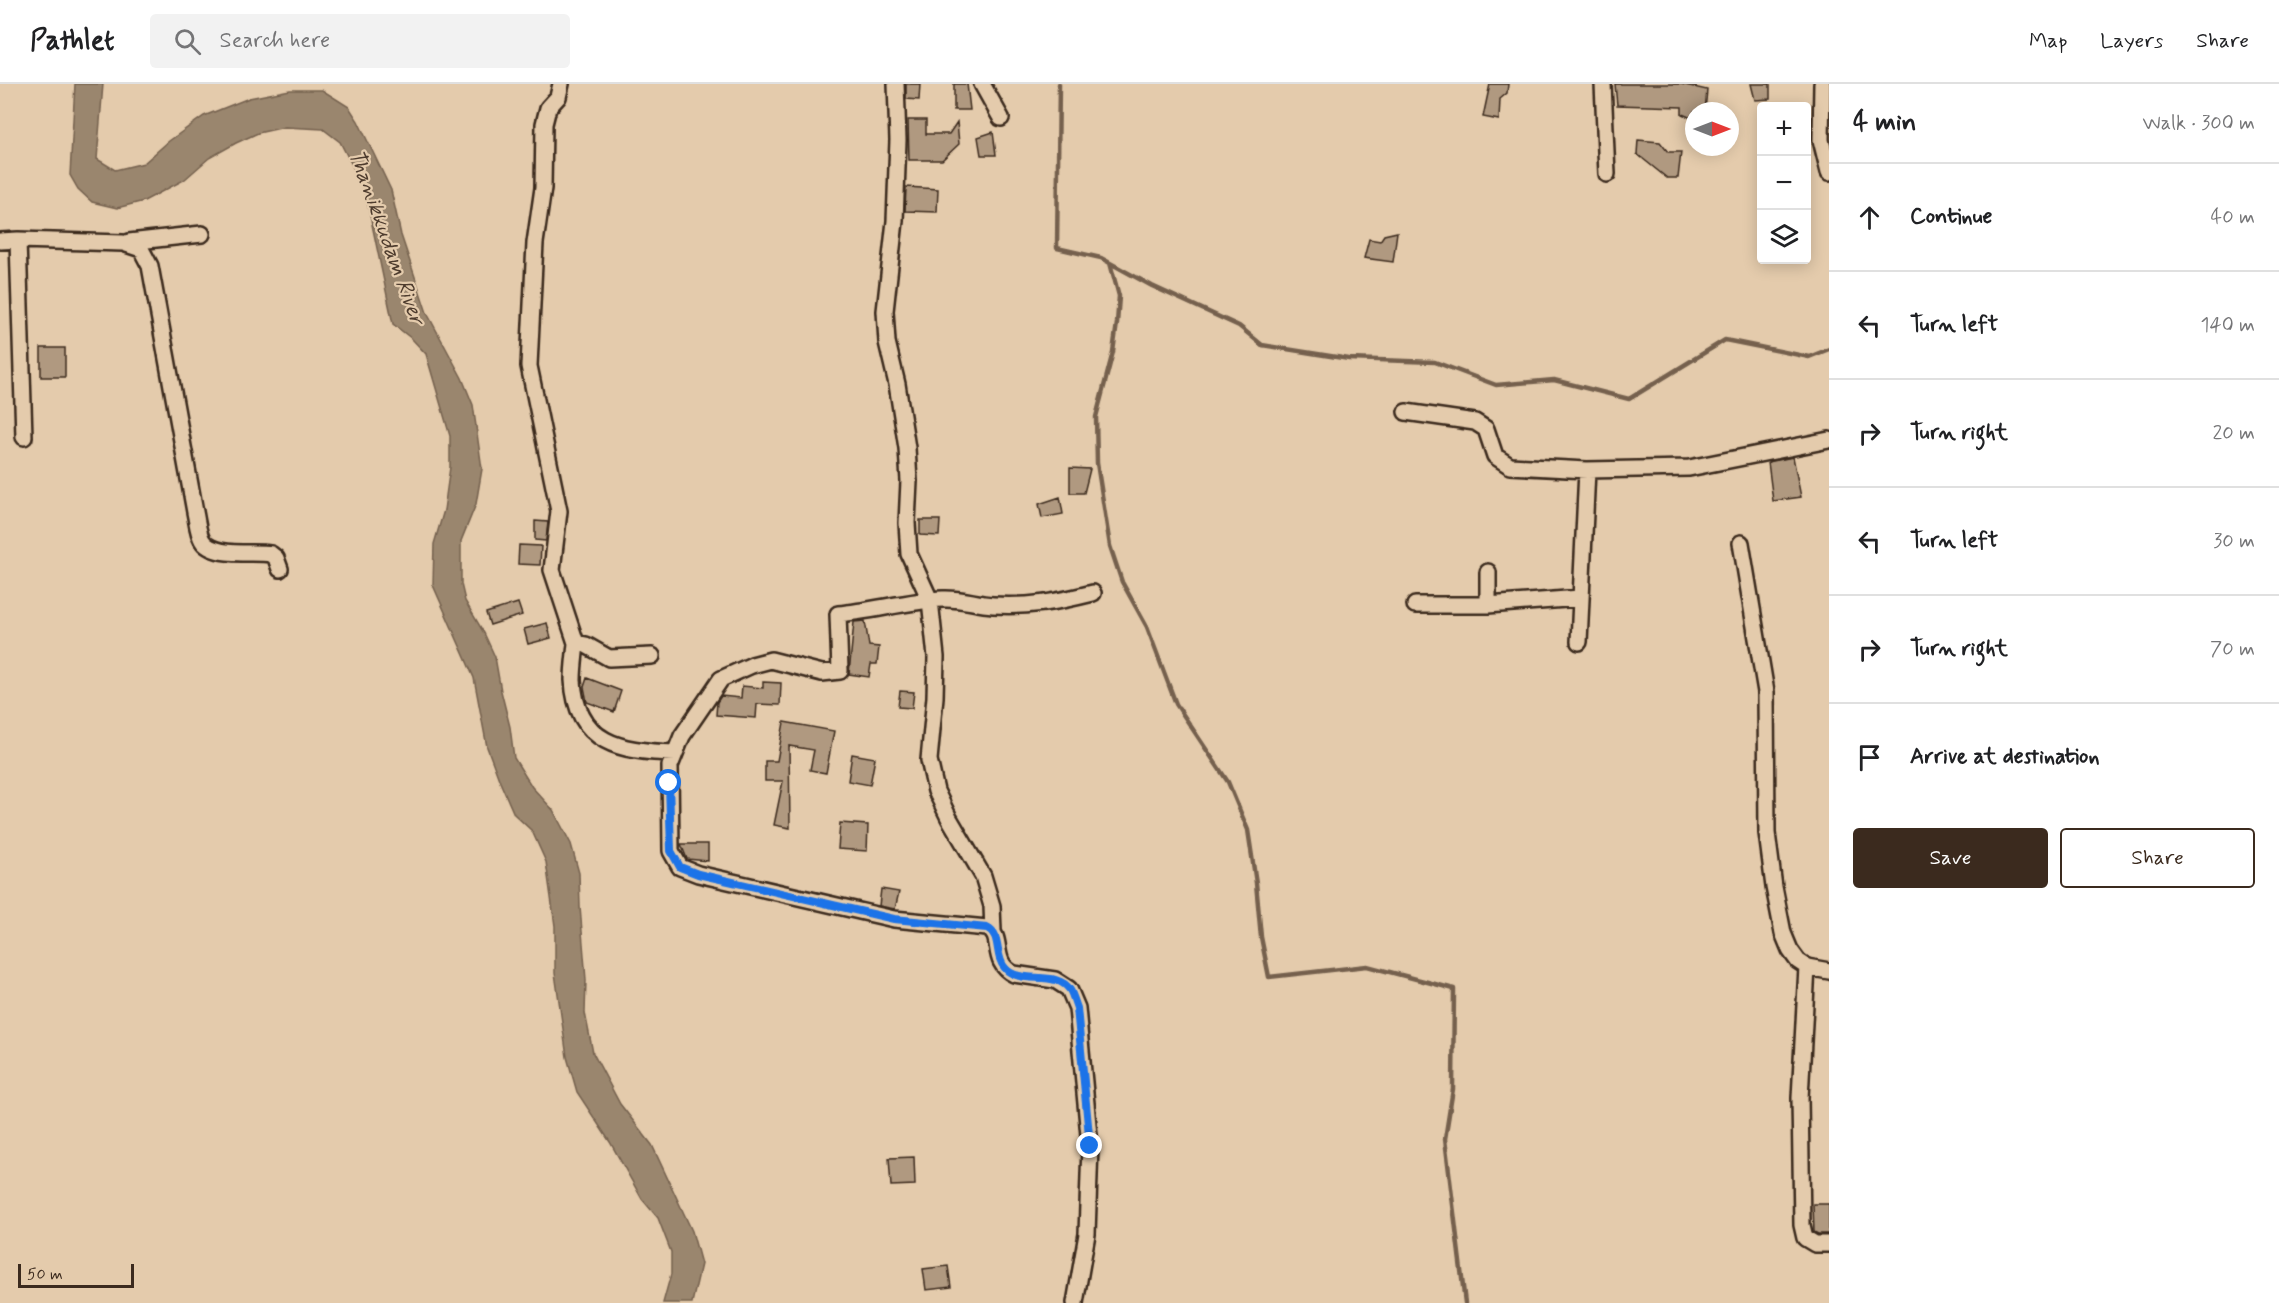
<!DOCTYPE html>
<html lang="en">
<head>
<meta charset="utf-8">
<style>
  :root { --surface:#fff; --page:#f2f2f2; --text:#202124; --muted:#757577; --line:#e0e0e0; --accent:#3b2a1e }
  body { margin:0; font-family:Mynerve,sans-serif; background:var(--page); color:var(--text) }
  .controls { position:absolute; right:18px; top:18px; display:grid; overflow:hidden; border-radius:6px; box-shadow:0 3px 15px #0003 }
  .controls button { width:54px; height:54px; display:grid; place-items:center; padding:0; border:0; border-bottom:2px solid var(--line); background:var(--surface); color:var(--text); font:30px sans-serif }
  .compass { position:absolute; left:1685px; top:18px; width:54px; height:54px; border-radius:50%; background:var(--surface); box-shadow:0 3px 15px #0003; rotate:90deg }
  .scale { position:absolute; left:18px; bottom:15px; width:116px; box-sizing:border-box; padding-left:6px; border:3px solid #3b2a1e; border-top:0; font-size:16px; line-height:21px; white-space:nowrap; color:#3b2a1e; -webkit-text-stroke:4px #e4cbac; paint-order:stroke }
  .stop { position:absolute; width:18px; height:18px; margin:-14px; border:4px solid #1a73e8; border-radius:50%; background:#fff }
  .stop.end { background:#1a73e8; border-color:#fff; box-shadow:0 2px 6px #0008 }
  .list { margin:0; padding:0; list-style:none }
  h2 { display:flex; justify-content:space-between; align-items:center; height:78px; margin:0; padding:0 24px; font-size:26px }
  h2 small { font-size:20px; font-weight:400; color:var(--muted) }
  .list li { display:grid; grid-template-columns:39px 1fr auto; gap:18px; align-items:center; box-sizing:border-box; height:108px; padding:0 24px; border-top:2px solid var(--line) }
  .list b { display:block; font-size:22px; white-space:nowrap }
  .list em { font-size:20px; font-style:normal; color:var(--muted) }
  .actions { display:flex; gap:12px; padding:18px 24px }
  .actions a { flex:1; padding:14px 0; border:2px solid var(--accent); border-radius:6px; text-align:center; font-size:21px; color:var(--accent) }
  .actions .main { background:var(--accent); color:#fff }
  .icon { flex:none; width:33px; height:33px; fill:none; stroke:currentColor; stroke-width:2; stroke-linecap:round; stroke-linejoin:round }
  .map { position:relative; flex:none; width:1829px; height:1219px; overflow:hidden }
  header { display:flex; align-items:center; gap:36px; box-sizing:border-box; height:84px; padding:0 30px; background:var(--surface); border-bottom:2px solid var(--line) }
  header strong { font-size:28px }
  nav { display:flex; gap:33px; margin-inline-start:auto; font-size:21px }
  .search { width:420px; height:54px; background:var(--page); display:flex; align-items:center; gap:15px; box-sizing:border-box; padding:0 21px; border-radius:6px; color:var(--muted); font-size:22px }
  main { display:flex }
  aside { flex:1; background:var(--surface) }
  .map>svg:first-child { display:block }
</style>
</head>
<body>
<header>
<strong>Pathlet</strong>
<div class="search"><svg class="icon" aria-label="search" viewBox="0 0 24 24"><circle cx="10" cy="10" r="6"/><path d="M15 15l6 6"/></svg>Search here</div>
<nav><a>Map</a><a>Layers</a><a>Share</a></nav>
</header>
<main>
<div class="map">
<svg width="1829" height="1219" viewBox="0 0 1829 1219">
  <rect width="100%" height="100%" fill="#e4cbac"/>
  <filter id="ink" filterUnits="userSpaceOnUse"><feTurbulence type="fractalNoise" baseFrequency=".0167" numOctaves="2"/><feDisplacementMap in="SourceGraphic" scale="12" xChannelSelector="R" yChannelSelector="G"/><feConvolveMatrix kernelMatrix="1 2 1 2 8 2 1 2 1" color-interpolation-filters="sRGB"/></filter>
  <g filter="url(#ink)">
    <path fill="#9a866e" stroke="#74614e" stroke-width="1.5" d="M75 0H103L97 75 115 86 144 79 169 57 204 32 249 14 290 6H322L349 23 358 37 391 106 401 151 427 229 462 294 473 321 482 385 476 420 461 457V500L465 517 484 549 495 573 501 607 510 643 514 674 532 703 553 726 571 760 579 789 580 823 586 896 585 929 593 969 620 1020 652 1061 692 1147 701 1180 692 1219H663L671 1190V1168L658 1134 642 1115 610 1058 577 1008 567 973 555 889V842L546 778 532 747 514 730 500 698 487 663 474 594 433 501 434 460 444 426 450 383V352L426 270 412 255 393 240 366 112 353 83 340 58 323 45 285 43 258 49 236 59 209 74 184 96 144 117 117 124 92 118 78 105 70 91Z"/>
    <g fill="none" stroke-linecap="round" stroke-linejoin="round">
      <path stroke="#74614e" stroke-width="4.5" d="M1059 0 1057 164 1101 174 1152 202 1239 242 1262 261 1349 275 1435 278 1496 301 1554 296 1629 315 1725 256 1809 273 1829 265
        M1110 179 1119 212 1117 239 1113 268 1096 333 1097 379 1110 462 1122 498 1147 543 1176 620 1228 698 1248 746 1256 799 1261 853 1269 893 1367 882 1454 905 1453 1005 1445 1055 1465 1219"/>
    </g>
    <path fill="#b09980" stroke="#3b2a1e" stroke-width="1.5" d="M906 0H920L919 16 906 15Z
      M954 0H967L970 26H954Z
      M1490 0H1508L1507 9 1500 15 1499 36 1483 33Z
      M1615 0H1681L1707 6 1705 27H1694V35L1682 30V23L1617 21Z
      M1751 0H1770V15L1755 16Z
      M908 36H926V50H949L957 38 959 60 942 76H909Z
      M993 48 996 71H981L978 53Z
      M1638 56 1660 58 1668 68H1681L1678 94H1667L1637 70Z
      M906 103 938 105 937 128 905 127Z
      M1397 148 1393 178 1364 174 1369 155 1380 157 1384 151Z
      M41 264H65V293H41Z
      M1793 373 1801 413 1773 417 1768 378Z
      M1070 384 1090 385 1084 409H1070Z
      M1060 413 1063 430 1042 434 1039 420Z
      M920 436H940L939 452 920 451Z
      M535 437 548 438 546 457 535 456Z
      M519 461 541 462 540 481 518 480Z
      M518 519 522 531 490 541 486 529Z
      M865 537 869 562 879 563 877 580H871L869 593 849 590 854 538Z
      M547 539 551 554 528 560 524 545Z
      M587 594 621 607 614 628 587 618 584 603Z
      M763 598 781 599 780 621 757 620 756 634 716 631 717 618 721 612 741 614 742 602 763 604Z
      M900 607 914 608 912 624 898 623Z
      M784 638 834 647 826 689 810 686 814 666 789 662 790 744 774 741 783 697H765V677H777Z
      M852 670 875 674 870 701 848 697Z
      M840 739 868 741 867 767 838 765Z
      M681 760H708V777L687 775Z
      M881 805 899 808 895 825 879 822Z
      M914 1073 915 1101 891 1102 889 1074Z
      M1813 1120H1829V1150H1818L1814 1148Z
      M948 1182 951 1203 926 1206 923 1185Z"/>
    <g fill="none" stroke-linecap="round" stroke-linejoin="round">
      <g stroke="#3b2a1e" stroke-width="20">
        <path id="minor" d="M561 0 558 13 548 24 544 40 543 104 535 159 529 282 559 427 552 486 576 559 586 561 609 574 652 572
          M896 0 898 56 895 137 885 227 887 258 897 300 907 364 909 397 907 439 909 470 930 516 936 573 935 613 929 676 936 707 949 734 983 792 992 822 993 847
          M982 0 1001 34
          M1603 0 1607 90
          M1822 0 1821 56 1829 88
          M18 156 123 159 141 165 150 182 195 428C197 437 198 449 202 456 212 474 253 467 271 470L276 474 280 485
          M0 157 18 156 24 353
          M129 158 202 150
          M1406 328 1475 338 1486 345 1495 372 1510 382 1587 386 1579 558
          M1587 386 1689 384 1829 356
          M1741 459 1766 608 1767 749 1774 803 1783 849 1790 866 1798 877 1807 883 1829 887
          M1415 521H1488L1580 514
          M1488 521V488
          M576 559C575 571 573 584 573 596 576 660 622 668 675 669
          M1807 883 1800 1014 1802 1141 1805 1154 1815 1160H1829
          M1075 1219 1087 1150 1090 1062 1077 924 1069 905 1055 896 1014 890C989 878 1005 852 987 844L894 835 698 790 680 783 671 767 670 682 682 652 721 595 752 581 771 576 822 589 840 587 838 530C873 527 907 517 943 515 962 514 975 520 993 521 1031 523 1057 518 1093 509"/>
      </g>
      <use href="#minor" stroke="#e4cbac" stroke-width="15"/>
    </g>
  </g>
  <g fill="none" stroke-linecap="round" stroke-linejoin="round" filter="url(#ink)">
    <path stroke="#1a73e8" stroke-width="8" d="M669 699 671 767 680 783 698 790 894 835 987 844C1002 851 994 872 1005 884 1020 902 1057 885 1070 906 1073 911 1075 919 1077 924L1090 1062"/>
  </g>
  <g text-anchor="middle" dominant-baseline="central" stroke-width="4.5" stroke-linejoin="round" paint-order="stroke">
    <g font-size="22" font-style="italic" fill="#4e3c2e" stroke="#e4cbac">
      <text transform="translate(386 153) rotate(70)">Thanikkudam River</text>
    </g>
  </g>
</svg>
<div class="controls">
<button>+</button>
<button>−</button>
<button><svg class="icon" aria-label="layers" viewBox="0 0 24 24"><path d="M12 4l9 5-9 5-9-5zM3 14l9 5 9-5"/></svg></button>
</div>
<svg class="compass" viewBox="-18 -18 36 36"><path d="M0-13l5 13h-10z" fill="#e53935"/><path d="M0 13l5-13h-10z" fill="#757577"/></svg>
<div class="scale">50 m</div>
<div class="stop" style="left:669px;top:699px"></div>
<div class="stop end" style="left:1090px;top:1062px"></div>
</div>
<aside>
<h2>4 min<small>Walk · 300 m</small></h2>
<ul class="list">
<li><svg class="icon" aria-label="ahead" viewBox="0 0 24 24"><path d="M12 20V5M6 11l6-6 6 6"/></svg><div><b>Continue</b></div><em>40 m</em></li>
<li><svg class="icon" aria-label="left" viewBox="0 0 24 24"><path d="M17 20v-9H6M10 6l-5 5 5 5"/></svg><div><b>Turn left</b></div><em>140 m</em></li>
<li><svg class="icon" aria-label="right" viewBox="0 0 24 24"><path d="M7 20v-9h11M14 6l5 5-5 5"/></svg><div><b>Turn right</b></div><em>20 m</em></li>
<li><svg class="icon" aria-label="left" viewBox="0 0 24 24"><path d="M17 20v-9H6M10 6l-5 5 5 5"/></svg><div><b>Turn left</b></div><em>30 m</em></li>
<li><svg class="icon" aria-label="right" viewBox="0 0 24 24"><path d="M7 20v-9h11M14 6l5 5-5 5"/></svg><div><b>Turn right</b></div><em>70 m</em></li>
<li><svg class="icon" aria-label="arrive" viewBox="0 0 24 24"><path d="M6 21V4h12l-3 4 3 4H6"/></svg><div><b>Arrive at destination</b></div></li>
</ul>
<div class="actions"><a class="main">Save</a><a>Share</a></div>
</aside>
</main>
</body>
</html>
